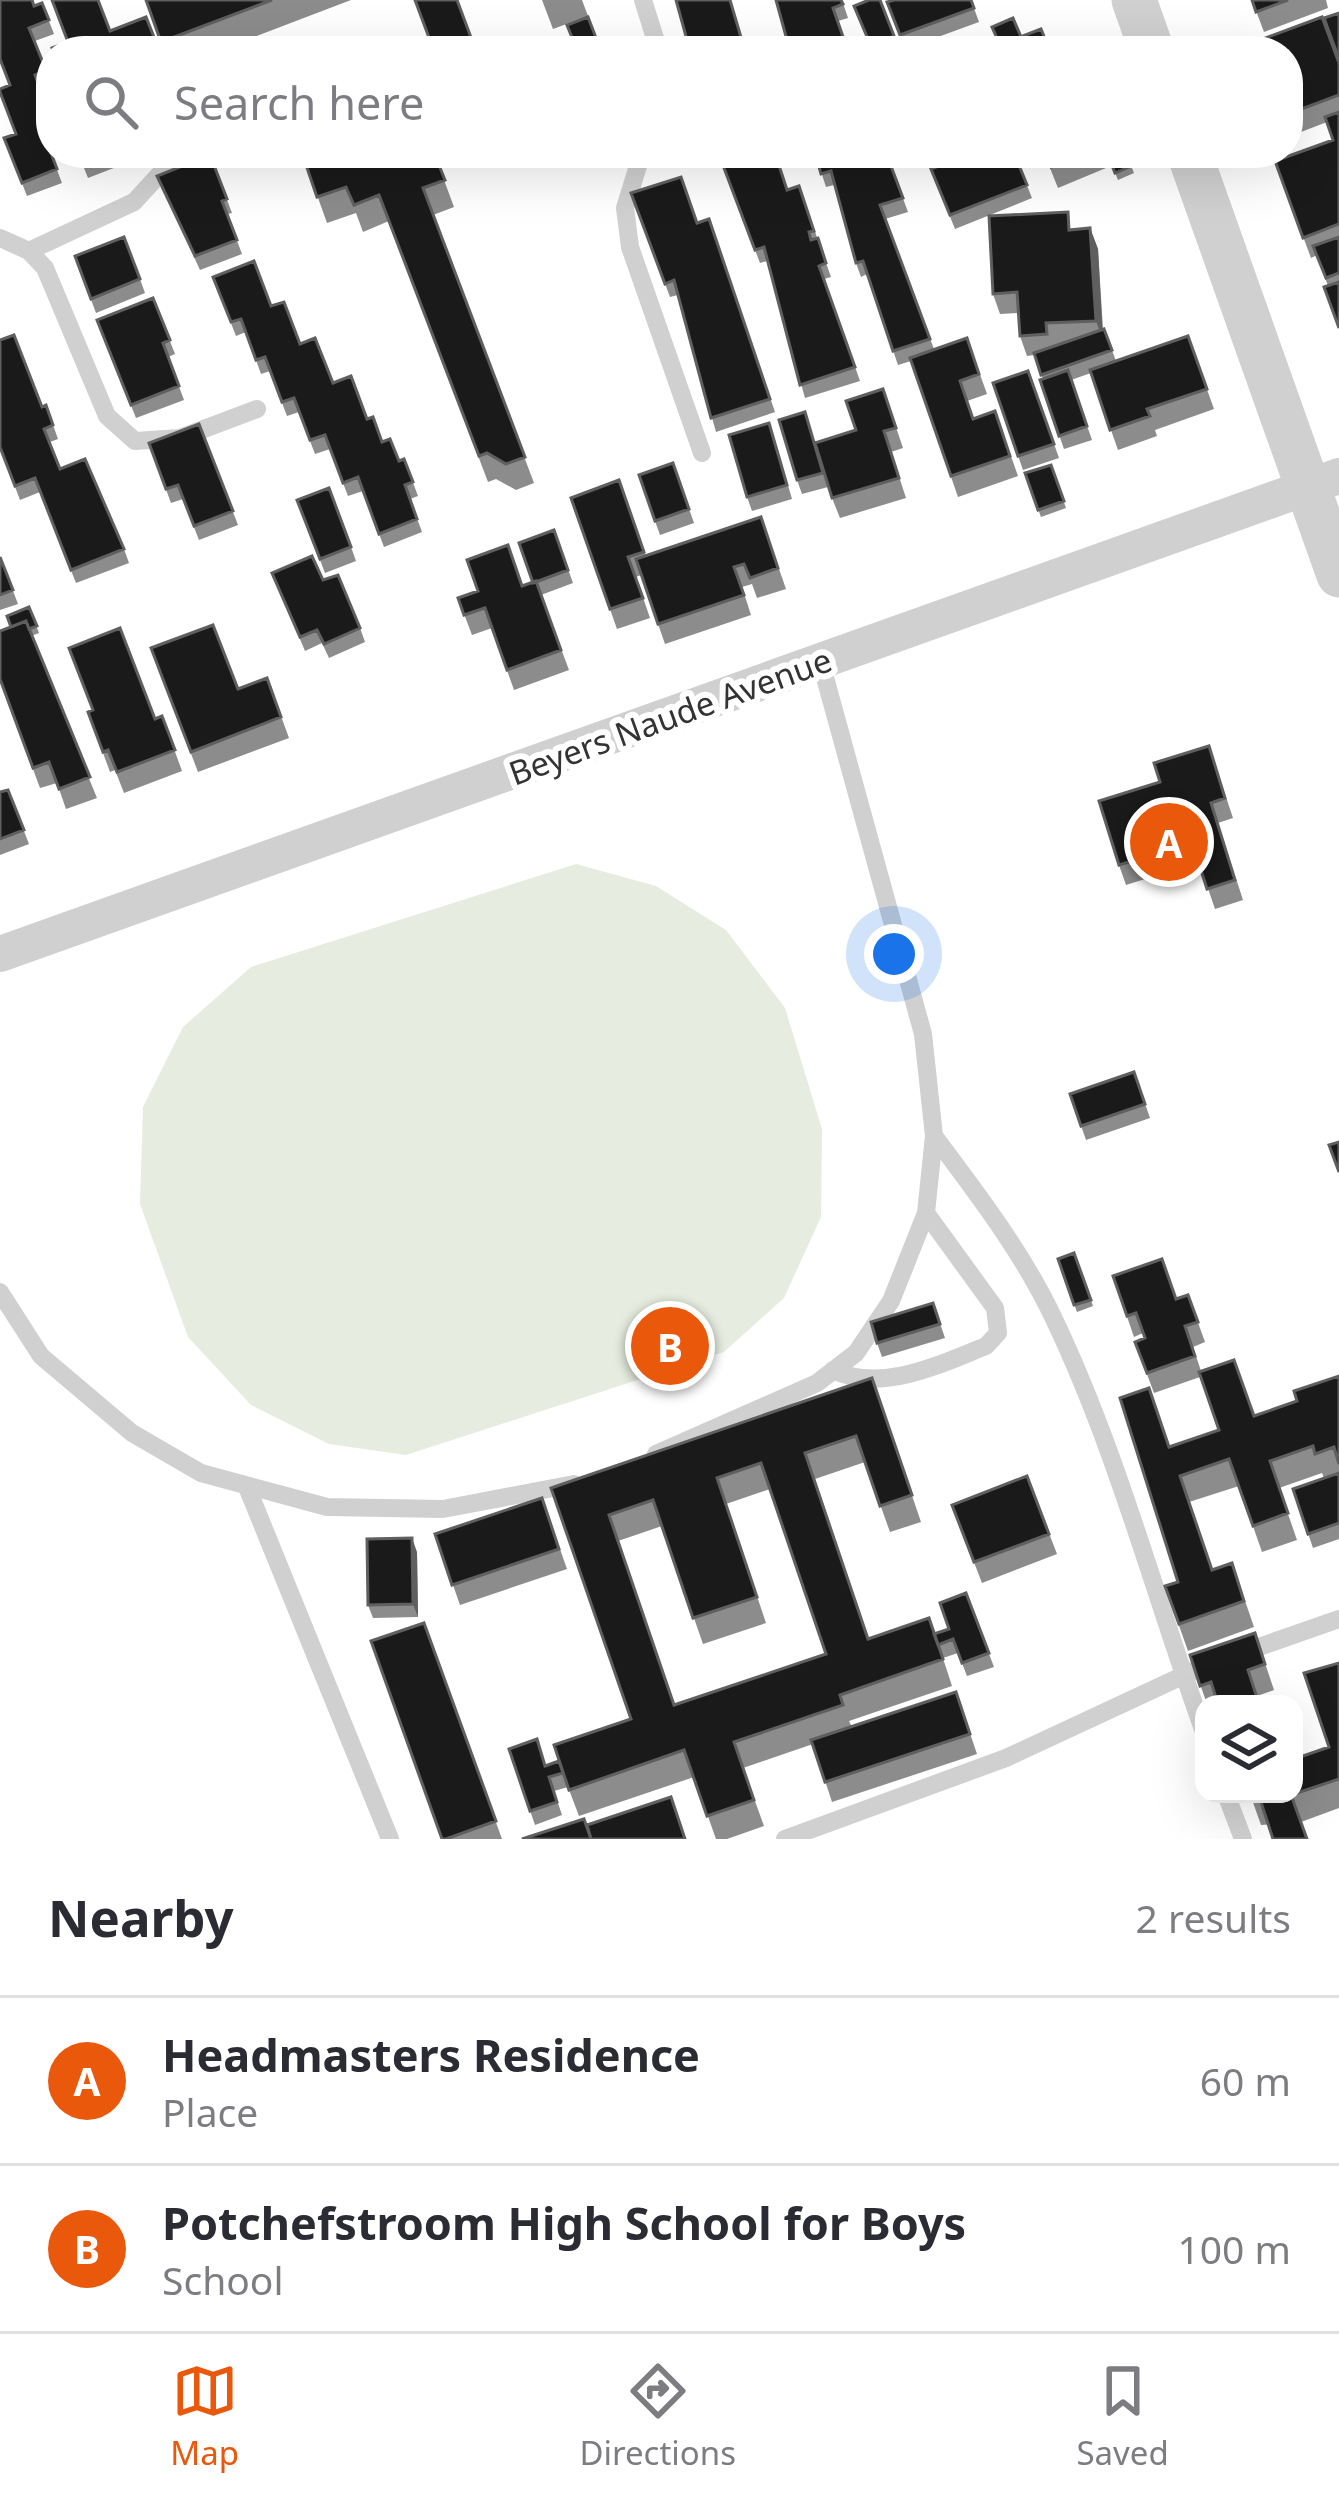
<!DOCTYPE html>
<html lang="en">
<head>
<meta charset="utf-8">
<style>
  :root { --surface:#fff; --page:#f7f7f7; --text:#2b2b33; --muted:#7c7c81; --line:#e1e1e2; --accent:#ea580c }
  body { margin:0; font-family:"Noto Sans",sans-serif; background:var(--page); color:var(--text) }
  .controls { position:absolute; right:36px; bottom:36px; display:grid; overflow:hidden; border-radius:24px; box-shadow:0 12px 48px #0002 }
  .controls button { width:108px; height:108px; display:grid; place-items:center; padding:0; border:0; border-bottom:3px solid var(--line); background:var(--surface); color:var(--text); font:60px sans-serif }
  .you { position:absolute; left:894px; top:954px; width:42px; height:42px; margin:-30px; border:9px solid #fff; border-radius:50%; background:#1a73e8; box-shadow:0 0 0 18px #1a73e833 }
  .badge { display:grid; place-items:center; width:78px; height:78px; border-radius:50%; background:var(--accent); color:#fff; font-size:39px; font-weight:700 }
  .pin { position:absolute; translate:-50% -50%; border:6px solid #fff; box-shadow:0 3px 12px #0006 }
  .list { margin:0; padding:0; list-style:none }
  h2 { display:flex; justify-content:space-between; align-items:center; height:156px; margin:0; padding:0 48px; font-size:51px }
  h2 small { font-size:39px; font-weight:400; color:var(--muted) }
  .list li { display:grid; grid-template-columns:78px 1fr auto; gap:36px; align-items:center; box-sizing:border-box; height:168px; padding:0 48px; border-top:3px solid var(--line) }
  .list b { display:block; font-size:45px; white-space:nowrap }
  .list p { margin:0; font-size:39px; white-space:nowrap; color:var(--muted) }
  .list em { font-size:39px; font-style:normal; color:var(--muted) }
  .icon { flex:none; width:66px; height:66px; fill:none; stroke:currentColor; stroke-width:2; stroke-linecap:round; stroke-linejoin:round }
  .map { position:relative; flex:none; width:1339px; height:1839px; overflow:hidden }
  .search { position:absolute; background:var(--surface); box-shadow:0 12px 48px #0002; left:36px; right:36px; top:36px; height:132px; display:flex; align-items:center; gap:30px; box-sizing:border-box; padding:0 42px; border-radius:48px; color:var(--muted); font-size:45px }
  .sheet { height:492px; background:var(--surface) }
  nav { display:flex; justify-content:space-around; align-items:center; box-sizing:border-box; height:168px; border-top:3px solid var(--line); background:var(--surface); font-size:33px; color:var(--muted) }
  nav a { display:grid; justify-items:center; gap:6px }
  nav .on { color:var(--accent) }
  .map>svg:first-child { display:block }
</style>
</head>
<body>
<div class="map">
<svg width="1339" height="1839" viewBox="0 0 1339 1839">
  <rect width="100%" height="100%" fill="#fff"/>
  <path fill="#e6ecdf" d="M576 864 656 886 726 930 785 1008 822 1129 821 1217 784 1298 724 1352 406 1455 329 1444 251 1405 188 1337 140 1204 143 1107 183 1027 251 967Z"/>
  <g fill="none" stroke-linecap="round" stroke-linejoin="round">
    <path stroke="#d0d0d0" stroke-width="18" d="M643 0 659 51
      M642 153 625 208 630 247 702 453
      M0 238 29 251 45 268 107 416 135 441 180 438 257 409
      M29 251 134 202 179 153
      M934 1136C978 1195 1023 1253 1054 1319 1117 1451 1154 1594 1204 1732
      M0 1292 41 1356 132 1433 201 1473 327 1507 443 1509 574 1484
      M833 1370C882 1393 938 1365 986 1346L998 1333 995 1308 926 1213
      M656 1454 817 1383 856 1353 891 1301 926 1213 934 1136 923 1034 821 663
      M247 1487 390 1839
      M1236 1655 1339 1619
      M1226 1794 1243 1839
      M785 1839 1006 1758 1193 1671"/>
    <path stroke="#d0d0d0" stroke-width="36" d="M0 954 1339 476"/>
    <path stroke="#d0d0d0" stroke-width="45" d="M1134 0 1152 51
      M1189 153 1339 575"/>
  </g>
  <path fill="#8c8c8c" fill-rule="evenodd" d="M145 0H351L217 51H164Z
    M542 0H582L588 16 553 29Z
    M842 0 848 18 838 21 784 24Z
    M880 0 897 43 878 51H873L854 6Z
    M971 0 979 22 905 49 887 2Z
    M1252 0H1326L1328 8 1264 32Z
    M42 3 54 34 35 41 51 84 40 88 51 118V135L45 138 62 183 27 196 4 138 16 134 10 85 34 6Z
    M1288 51 1339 63V328L1328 286 1317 255 1311 258 1275 161 1333 140 1327 122 1288 137Z
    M78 153H140L142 157 88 178Z
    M302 153 376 158 434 153 454 207 433 215 534 483 516 490 496 479 488 482 389 221 363 232 356 213 327 223Z
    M718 153H775L787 190 799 186 831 277 824 279 860 381 805 398 767 261 760 263Z
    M815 153H886L908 212 885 219 934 349 967 338 987 394 967 401 973 419 995 411 1018 476 958 497 911 361 898 365 867 274 861 277 856 263 834 185 826 187Z
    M1014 153 1032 198 955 229 931 169Z
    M1044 153H1100L1106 168 1058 188Z
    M1107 153H1126L1134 173 1118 180Z
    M210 155 232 213 227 214 242 254 200 270 157 176Z
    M631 193 697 223 709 219 775 412 716 432 678 295 670 297Z
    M1090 228 1098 249 1103 329H1104L1116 361 1188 336 1214 409 1155 430 1157 436 1118 450 1091 373 1071 380 1092 440 1064 449 1040 380 1043 379 1034 355 1027 356 1020 336 1018 313 1000 314 993 294 1074 229Z
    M75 256 140 279 145 293 96 313Z
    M213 277 271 306 333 383 367 419 382 442 399 461 404 459 418 496 410 499 422 532 384 547 363 491 348 496 330 449 315 454 299 412 287 416 270 371 261 374 246 332 236 336Z
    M153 298 175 354 168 357 184 400 136 418 97 320Z
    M1028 371 1059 458 1023 470 993 383Z
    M883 389 903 448 891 452 906 498 840 518 832 498 856 430Z
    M46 405 58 439 50 442 60 469 124 549 129 563 76 583 40 492 20 500 0 447Z
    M805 412 828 487 802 494 797 480Z
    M199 424 238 525 199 540 183 499 171 503 149 443Z
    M774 437 792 499 752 511 747 497Z
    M673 463 694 523 660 535 655 521Z
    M1051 465 1066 508 1041 517 1025 473Z
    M619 480 646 556 761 517 786 589 757 598 752 584 742 587 751 615 665 644 641 575 636 577 650 618 617 629 571 498Z
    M297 500 351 547 356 561 325 573Z
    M554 530 573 583 541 595 569 670 514 690 492 628 472 635 458 598 522 586 533 582Z
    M0 557 18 604 0 610Z
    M272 573 323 580 360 628 365 642 329 658 322 643 305 651Z
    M29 607 39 633 31 636 97 798 66 809 57 783 40 788 0 680 11 627Z
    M151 648 238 689 267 678 289 738 198 772Z
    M88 712 155 719 162 716 182 771 124 793 115 770 110 772Z
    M1209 746 1233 818 1218 823 1243 900 1215 909 1199 862 1126 885 1119 865 1160 782Z
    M8 790 29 844 0 855V792Z
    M1134 1072 1150 1118 1086 1140 1070 1094Z
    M1074 1253 1093 1306 1077 1312 1058 1259Z
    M1113 1276 1176 1299 1188 1295 1205 1342 1193 1347 1201 1371 1254 1416 1297 1401 1339 1376V1539L1313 1548 1293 1489 1324 1478 1322 1473 1279 1488 1297 1540 1262 1552 1239 1486 1189 1502 1213 1570 1232 1563 1254 1627 1188 1651 1165 1586 1178 1582 1170 1447 1219 1430 1200 1377 1154 1393 1135 1342 1145 1338 1143 1333 1134 1337Z
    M933 1303 945 1338 882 1357 877 1343Z
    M872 1378 921 1522 890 1532 865 1462 815 1479 869 1639 938 1645 949 1629 966 1593 994 1667 967 1676 958 1653 943 1658 939 1646 952 1686 849 1721 852 1727 956 1692 977 1754 832 1802 813 1744 743 1768 764 1826 727 1839H716L694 1777 579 1816 568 1787 554 1791 562 1815 535 1825 509 1749 546 1766 559 1761 631 1719 551 1488ZM770 1489 826 1654 675 1705 618 1541 662 1526 703 1644 766 1623 726 1504Z
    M1027 1476 1057 1554 982 1583 952 1505Z
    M542 1498 567 1569 460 1605 435 1534Z
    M417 1552 418 1617 373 1618 368 1605Z
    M424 1623 502 1839H442Z
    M1255 1633 1274 1690 1257 1696 1260 1704H1207L1190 1655Z
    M1339 1663V1808L1301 1822 1261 1825 1250 1794 1329 1747Z"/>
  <path fill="#5f5f5f" d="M1090 228 1098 249 1103 341 1096 321Z
    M412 1538 417 1552 418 1617 413 1604Z"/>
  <path fill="#1a1a1a" stroke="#5f5f5f" stroke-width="3" fill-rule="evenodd" d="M0 0H32L34 6 42 3 49 20 29 28 46 70 35 75 51 118V120L40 124 57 169 22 183 4 138 16 134 0 92V89L10 85 0 59Z
    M52 0H98L110 31 146 17 159 50 53 51 52 48 68 42Z
    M146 0H272L161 42Z
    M415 0H457L476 51H434Z
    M676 0H730L745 51H690Z
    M776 0H841L843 4 833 8 848 51H790Z
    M869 0H880L894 36 871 46 854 6Z
    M894 0H971L974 8 900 35 887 2Z
    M1252 0H1288L1256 12Z
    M1339 13V56H1338L1324 18Z
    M588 17 601 51H542L573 40 567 25Z
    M1322 17 1339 63V95L1288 114V51H1251L1249 44Z
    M1013 18 1021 37 1000 45 992 27Z
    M1041 29 1050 51H995L994 47Z
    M1339 112V224L1303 238 1275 161 1333 140 1325 117Z
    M79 153H111L83 164Z
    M302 153H367L376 158 388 153H413L414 155 434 153 445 180 423 188 525 457 506 464 487 453 479 456 379 195 354 205 346 187 317 197Z
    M742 153H775L787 190 799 186 814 231 809 232 811 240 818 238 826 263 819 266 855 367 800 385 764 247 755 250 721 160Z
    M815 153H886L903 198 880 205 930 339 893 351 863 261 856 263 831 171 821 174Z
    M973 153H1014L1027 185 950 215 931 169Z
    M1045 153H1087L1051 167Z
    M1107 153H1126L1131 166 1115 173Z
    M210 155 227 199 222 201 237 240 195 256 157 176Z
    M681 177 697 223 709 219 770 399 711 418 674 280 665 284 631 193Z
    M1068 212 1069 230 1090 228 1096 321 1046 323 1047 334 1020 336 1017 292 993 294 989 216Z
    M124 237 140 279 91 299 75 256Z
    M1339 237V273L1326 278 1313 246Z
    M254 261 271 306 284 302 300 344 315 338 333 383 351 376 367 419 373 417 382 442 390 439 399 461 404 459 413 482 405 485 417 519 379 534 358 477 343 483 325 435 310 440 294 398 282 402 265 357 256 360 241 319 231 322 213 277Z
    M1339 282V328L1324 287Z
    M153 298 170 340 163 343 179 386 131 405 97 320Z
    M1104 329 1112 350 1041 375 1034 353Z
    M14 335 42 407 46 405 53 425 44 429 60 469 85 459 124 549 71 570 35 478 15 486 0 447V340Z
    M1188 336 1207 389 1147 409 1150 416 1110 430 1090 370Z
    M967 338 979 374 960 381 973 419 995 411 1010 456 951 476 910 358Z
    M1068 370 1087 426 1059 436 1040 380Z
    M1028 371 1054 444 1018 456 993 383Z
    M883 389 896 428 884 431 899 478 832 498 815 443 856 430 846 401Z
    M805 412 823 473 797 480 779 420Z
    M769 423 787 485 747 497 729 435Z
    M199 424 233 511 194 526 178 485 166 489 149 443Z
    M673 463 689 509 655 521 639 475Z
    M1051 465 1064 501 1038 510 1025 473Z
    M619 480 644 552 628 557 643 598 610 609 571 498Z
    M329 488 351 547 320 559 297 500Z
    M761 517 778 568 750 578 744 564 734 567 744 595 658 624 636 559Z
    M554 530 568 570 533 583 519 543Z
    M508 545 522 586 536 581 561 650 507 670 485 608 464 615 458 598 478 591 467 560Z
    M312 556 323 580 338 575 360 628 324 644 317 630 300 637 272 573Z
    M0 557 13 590 0 595Z
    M29 607 37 626 29 629 26 621 11 627 7 616Z
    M26 621 90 777 59 789 49 762 33 768 0 679V631Z
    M213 625 238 689 267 678 281 717 191 752 151 648Z
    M120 628 155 719 162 716 175 750 117 772 108 750 103 752 88 712 93 710 69 648Z
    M1209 746 1225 798 1211 803 1235 880 1207 889 1192 842 1119 865 1099 801 1160 782 1154 763Z
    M8 790 24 830 0 839V792Z
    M1134 1072 1145 1104 1081 1126 1070 1094Z
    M1339 1142V1172L1329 1145Z
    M1074 1253 1091 1300 1074 1305 1058 1259Z
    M1162 1259 1176 1299 1188 1295 1198 1322 1185 1326 1195 1356 1147 1373 1135 1342 1145 1338 1136 1313 1127 1316 1113 1276Z
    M933 1303 940 1324 877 1343 871 1322Z
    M1234 1360 1254 1416 1297 1401 1294 1391 1339 1376V1464L1334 1447 1315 1454 1313 1446 1270 1461 1288 1513 1253 1526 1229 1459 1180 1476 1212 1570 1232 1563 1244 1601 1179 1624 1165 1586 1178 1582 1120 1398 1149 1388 1169 1447 1219 1430 1199 1372Z
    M872 1378 912 1495 880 1506 856 1436 805 1453 868 1639 929 1618 943 1659 840 1695 843 1705 734 1742 754 1800 707 1816 684 1750 569 1790 554 1745 631 1719 551 1488ZM761 1463 826 1654 674 1705 609 1515 653 1500 693 1618 757 1597 717 1478Z
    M1339 1473V1523L1308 1534 1293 1489Z
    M1027 1476 1049 1534 974 1562 952 1505Z
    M542 1498 559 1549 452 1585 435 1534Z
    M412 1538 413 1604 368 1605 367 1539Z
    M966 1593 989 1653 962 1663 953 1639 938 1645 934 1634 949 1629 940 1603Z
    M424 1623 496 1821 446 1839H442L371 1641Z
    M1255 1633 1265 1664 1248 1670 1259 1704H1218L1211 1682 1200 1686 1190 1655Z
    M1339 1663V1779L1291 1795 1307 1839H1273L1259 1796 1252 1799 1250 1794H1294V1759L1329 1747 1304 1673Z
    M956 1692 970 1734 825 1782 811 1740Z
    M537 1739 545 1766 559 1761 563 1773 549 1777 557 1802 530 1811 509 1749Z
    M671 1797 685 1839H591L587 1825Z
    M584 1819 591 1839H522Z"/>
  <g text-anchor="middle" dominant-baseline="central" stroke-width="12" stroke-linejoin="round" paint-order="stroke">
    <g font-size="33" fill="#333" stroke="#fff">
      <text transform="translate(670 716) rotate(-20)">Beyers Naude Avenue</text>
    </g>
  </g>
</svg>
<div class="controls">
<button><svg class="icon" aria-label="layers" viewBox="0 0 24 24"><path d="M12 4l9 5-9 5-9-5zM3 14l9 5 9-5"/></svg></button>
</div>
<div class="you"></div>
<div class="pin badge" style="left:1169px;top:842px">A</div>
<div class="pin badge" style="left:670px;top:1346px">B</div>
<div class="search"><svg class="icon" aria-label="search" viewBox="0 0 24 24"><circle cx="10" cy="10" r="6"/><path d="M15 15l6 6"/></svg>Search here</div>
</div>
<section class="sheet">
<h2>Nearby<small>2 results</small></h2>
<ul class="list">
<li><span class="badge">A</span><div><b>Headmasters Residence</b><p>Place</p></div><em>60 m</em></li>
<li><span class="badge">B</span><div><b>Potchefstroom High School for Boys</b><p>School</p></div><em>100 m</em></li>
</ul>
</section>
<nav>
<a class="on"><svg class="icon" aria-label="map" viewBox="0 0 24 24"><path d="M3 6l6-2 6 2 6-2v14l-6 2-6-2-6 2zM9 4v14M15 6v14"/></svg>Map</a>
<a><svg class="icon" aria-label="directions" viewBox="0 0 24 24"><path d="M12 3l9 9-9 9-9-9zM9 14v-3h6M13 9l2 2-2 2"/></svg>Directions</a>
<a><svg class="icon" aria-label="saved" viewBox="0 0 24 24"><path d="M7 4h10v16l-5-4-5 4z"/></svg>Saved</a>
</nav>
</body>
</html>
